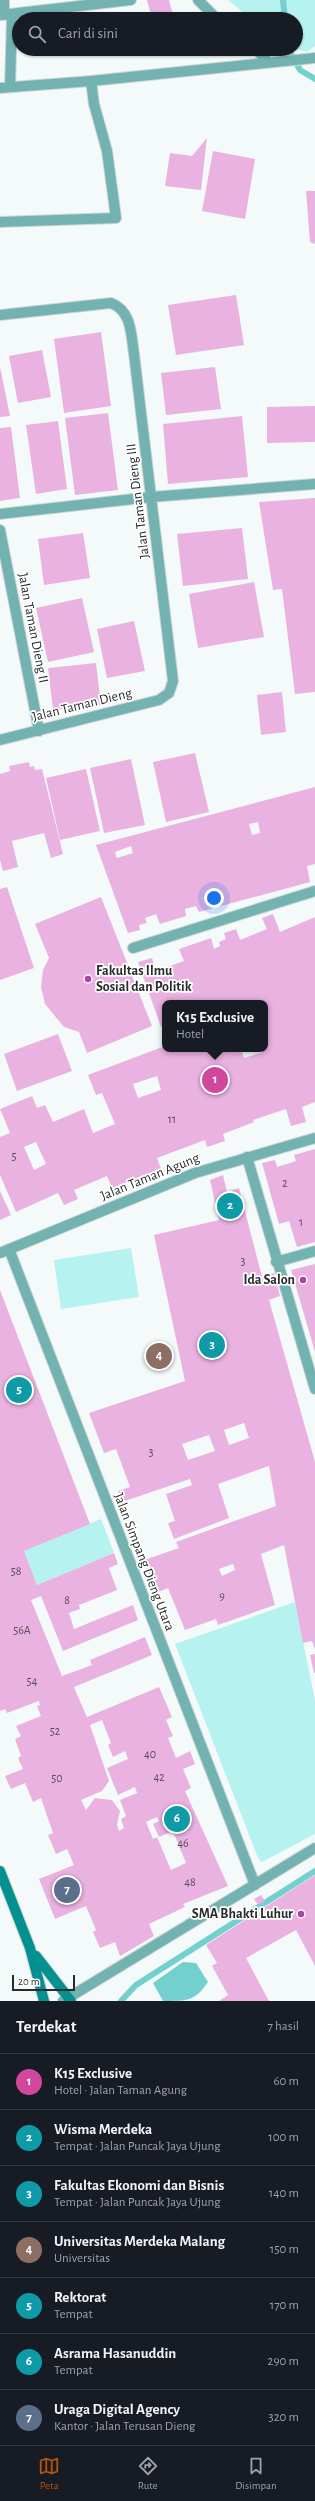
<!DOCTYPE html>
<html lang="id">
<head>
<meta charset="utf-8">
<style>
  :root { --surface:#171b24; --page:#242831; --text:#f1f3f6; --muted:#9ea1a6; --line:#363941; --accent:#b45309 }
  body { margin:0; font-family:"Alegreya Sans",sans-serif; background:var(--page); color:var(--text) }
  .scale { position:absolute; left:12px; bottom:10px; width:63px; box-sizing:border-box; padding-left:4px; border:2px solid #292b2b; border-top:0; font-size:11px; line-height:14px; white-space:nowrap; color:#292b2b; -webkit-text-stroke:3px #fff; paint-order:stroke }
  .you { position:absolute; left:214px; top:898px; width:14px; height:14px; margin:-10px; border:3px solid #fff; border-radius:50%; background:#1a73e8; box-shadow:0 0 0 6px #1a73e833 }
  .badge { display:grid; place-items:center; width:26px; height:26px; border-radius:50%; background:var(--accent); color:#fff; font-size:13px; font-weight:700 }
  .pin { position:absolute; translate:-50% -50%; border:2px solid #fff; box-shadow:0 1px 4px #0006 }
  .popup { position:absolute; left:162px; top:1000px; width:106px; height:52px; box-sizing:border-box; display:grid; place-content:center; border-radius:8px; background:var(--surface); filter:drop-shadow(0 1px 3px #0005); font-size:13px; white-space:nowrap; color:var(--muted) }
  .popup b { font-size:15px; color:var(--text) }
  .popup::after { content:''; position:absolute; left:50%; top:100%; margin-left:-8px; border:8px solid transparent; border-top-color:var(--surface) }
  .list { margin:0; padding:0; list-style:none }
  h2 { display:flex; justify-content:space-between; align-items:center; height:52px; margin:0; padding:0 16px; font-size:17px }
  h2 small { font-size:13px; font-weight:400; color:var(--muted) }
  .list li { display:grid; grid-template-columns:26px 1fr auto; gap:12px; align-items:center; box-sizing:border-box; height:56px; padding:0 16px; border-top:1px solid var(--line) }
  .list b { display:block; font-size:15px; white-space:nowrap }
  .list p { margin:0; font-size:13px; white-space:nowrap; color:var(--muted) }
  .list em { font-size:13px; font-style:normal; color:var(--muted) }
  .icon { flex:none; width:22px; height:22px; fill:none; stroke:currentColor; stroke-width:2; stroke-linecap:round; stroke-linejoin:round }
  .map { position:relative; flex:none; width:315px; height:2001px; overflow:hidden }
  .search { position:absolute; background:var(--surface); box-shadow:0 1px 3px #0004; left:12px; right:12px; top:12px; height:44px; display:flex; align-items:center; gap:10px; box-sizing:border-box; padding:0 14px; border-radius:22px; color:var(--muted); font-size:15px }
  .sheet { height:444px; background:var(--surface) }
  nav { display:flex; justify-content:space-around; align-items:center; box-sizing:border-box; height:56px; border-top:1px solid var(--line); background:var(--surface); font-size:11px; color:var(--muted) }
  nav a { display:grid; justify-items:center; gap:2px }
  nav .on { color:var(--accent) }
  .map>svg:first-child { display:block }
</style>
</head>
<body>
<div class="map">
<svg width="315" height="2001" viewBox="0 0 315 2001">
  <rect width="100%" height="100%" fill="#f4faf9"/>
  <path fill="#b6f2f0" d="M228 0H315V46L307 52 296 49V19H251Z
    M131 1248 139 1297 61 1309 54 1260Z
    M101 1519 114 1553 37 1585 24 1551Z
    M295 1602 315 1700V1834L262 1862 258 1858 175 1644Z"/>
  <path fill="#73d0ce" d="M183 1962 196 1963 208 1982C195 2001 188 2001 163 2001L153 1983Z"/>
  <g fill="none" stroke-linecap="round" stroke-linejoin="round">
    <path stroke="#73d0ce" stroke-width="6" d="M283 0 285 19
      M288 49 300 70 315 79
      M121 2001 136 1985 315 1871"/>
  </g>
  <path fill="#e9b2e1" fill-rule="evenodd" d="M147 0H169L174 19H152Z
    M159 49H181L182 51 161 56Z
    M207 138 201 190 165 186 170 153 192 156Z
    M213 151 255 159 245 219 202 211Z
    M306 191H315V244L310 242Z
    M236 295 244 345 176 355 168 305Z
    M101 332 111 406 64 413 54 339Z
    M42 350 51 397 18 403 9 356Z
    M0 367 10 416 0 417Z
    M215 367 221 409 166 415 161 373Z
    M315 406V442L267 443V407Z
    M108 413 118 490 75 495 65 418Z
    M242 416 248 477 168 484 163 424Z
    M58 421 67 489 36 494 26 425Z
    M11 427 20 498 0 501V428Z
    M315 498V692L295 694 282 589 273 590 259 502Z
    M242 528 248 579 183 586 177 534Z
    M83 533 90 578 44 585 38 539Z
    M254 582 264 637 198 648 189 594Z
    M82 598 94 652 48 662 36 608Z
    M134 621 145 671 107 678 97 629Z
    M96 663 101 705 53 710 48 668Z
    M282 692 286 732 261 735 257 695Z
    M195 753 209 812 166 822 153 762Z
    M131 759 145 825 104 833 90 768Z
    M29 762 30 767 34 766 35 770 42 769 63 854 51 858 44 833 12 841 18 867 3 871 0 860V774L10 771 9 766Z
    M86 769 100 831 60 840 46 778Z
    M315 787V864L307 866 310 882 199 912 196 906 185 909 186 916 160 924 156 914 145 918 147 923 139 925 140 930 128 933 96 845ZM258 822 260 833 252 835 249 824ZM131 846 133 853 117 858 115 852Z
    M7 887 34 968 0 980V889Z
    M101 897 152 1026 87 1053 79 1032 64 1027 45 1004 41 987 43 970 49 958 35 924Z
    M273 914 280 932 315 917V1102L302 1107 306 1122 291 1126 286 1109 253 1120 254 1122 223 1134 225 1141 207 1147 205 1140 157 1158 161 1169 112 1188 107 1176 74 1190 78 1199 64 1205 58 1193 16 1212 0 1175V1137L10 1133 0 1109 32 1096 37 1108 45 1105 53 1122 84 1109 93 1133 115 1124 102 1093 96 1095 88 1075 165 1046V1049H241L244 1058 263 1052 265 1003H165V1026L161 1027 138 962 152 958 156 971 184 961 179 949 211 938 214 949 220 946 219 942 226 939 224 933 236 929 240 940 267 929 262 918ZM157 1076 161 1090 138 1098 133 1084ZM36 1142 46 1164 34 1170 24 1147Z
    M58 1034 72 1071 17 1091 4 1054Z
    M315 1149V1242L297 1247 289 1221 279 1224 262 1163 275 1160 277 1167 296 1161 294 1155Z
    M223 1175 227 1192 239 1188 262 1277 274 1273 280 1296 269 1300 315 1462V1649L312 1641 303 1643 284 1545 261 1554 275 1605 218 1625 216 1619 185 1630 168 1588 156 1593 144 1560 179 1548 176 1542 276 1506 269 1466 218 1484 229 1518 174 1539 168 1523 175 1521 166 1494 192 1485 190 1479 122 1502 118 1491 130 1487 116 1449 104 1453 89 1413 185 1381 154 1235 219 1220 210 1180ZM244 1423 249 1438 229 1445 224 1430ZM209 1435 215 1451 188 1460 182 1444ZM233 1564 235 1570 222 1576 219 1569Z
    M0 1191 11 1215 0 1220Z
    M315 1264V1352L291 1270Z
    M0 1290 90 1524 24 1551 37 1585 114 1553 118 1564 109 1568 117 1590 79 1605 80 1609 69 1613 74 1629 133 1605 138 1620 63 1651 41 1596 31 1600 62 1676 92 1665 90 1660 145 1637 152 1655 74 1687 75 1690 87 1717 159 1687 172 1717 166 1720 173 1736 168 1738 176 1758 190 1751 195 1764 183 1769 191 1788 185 1791 228 1886 183 1904 185 1907 149 1924 154 1936 120 1956 115 1942 100 1948 93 1932 96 1930 86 1906 55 1919 39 1879 74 1865 67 1849 56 1854 48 1835 53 1833 41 1798 33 1802 25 1783 11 1789 5 1776 23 1769 18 1758 21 1756 15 1739 21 1736 16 1726 41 1716 37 1706 40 1705 39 1701 7 1713 5 1709 0 1711ZM102 1720 111 1743 108 1745 113 1757 125 1751 128 1759 107 1768 118 1795 135 1787 137 1793 120 1800 126 1816 121 1819 124 1828 119 1831 117 1825 120 1811 112 1800 95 1798 86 1810 81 1800 102 1791 109 1781 90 1725ZM157 1817 159 1821 153 1824 159 1837 173 1831 186 1863 171 1870 157 1837 153 1839 146 1822Z
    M315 1654V1673H314L310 1655Z
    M315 1875V1966L296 1930 246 1958 269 2001H219L228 1995 212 1966 217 1963 206 1945Z
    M261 1895 265 1901 258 1905 254 1899Z"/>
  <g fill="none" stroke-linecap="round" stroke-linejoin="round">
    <g stroke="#cfd5d4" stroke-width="12">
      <path id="street" d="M4 0V15
        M198 0 217 19
        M0 15 131 0
        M256 49 267 61
        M10 87 12 15
        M0 88 91 81 315 58
        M0 222 116 218 107 151 94 104 91 81
        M0 315 111 303C132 311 131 335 134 354L173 681 169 693 159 700 0 740
        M0 514 151 497 315 484
        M0 530 39 731
        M133 948 315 891
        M247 1157 315 1389
        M9 1249 255 1885
        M0 1253 195 1173 315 1138
        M276 1262 315 1251
        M63 2001 315 1848"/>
    </g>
    <g stroke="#cfd5d4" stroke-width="12">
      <path id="secondary" d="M0 1871 30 1948 44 2001
        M36 1956 71 2001"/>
    </g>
    <use href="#street" stroke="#72b3b2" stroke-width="10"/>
    <use href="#secondary" stroke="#029090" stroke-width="10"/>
  </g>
  <g fill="#ad43a4" stroke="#fff" stroke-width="1.5">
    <circle cx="88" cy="979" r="4"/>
    <circle cx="303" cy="1280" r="4"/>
    <circle cx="301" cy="1914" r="4"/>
  </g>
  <g text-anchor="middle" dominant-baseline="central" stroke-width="3.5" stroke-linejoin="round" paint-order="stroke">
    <g font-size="12" fill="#594d58">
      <text x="172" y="1119">11</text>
      <text x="14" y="1156">5</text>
      <text x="285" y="1183">2</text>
      <text x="301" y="1222">1</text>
      <text x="243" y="1261">3</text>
      <text x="151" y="1452">3</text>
      <text x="16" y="1571">58</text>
      <text x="222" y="1596">9</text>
      <text x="67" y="1600">8</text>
      <text x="22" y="1630">56A</text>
      <text x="32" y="1681">54</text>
      <text x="55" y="1731">52</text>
      <text x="150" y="1754">40</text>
      <text x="159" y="1777">42</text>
      <text x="57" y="1778">50</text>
      <text x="183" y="1843">46</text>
      <text x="190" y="1882">48</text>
    </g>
    <g font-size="14" fill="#292b2b" stroke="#fff">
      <text transform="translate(138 501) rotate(-97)">Jalan Taman Dieng III</text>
      <text transform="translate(33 628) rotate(79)">Jalan Taman Dieng II</text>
      <text transform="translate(82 705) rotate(-14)">Jalan Taman Dieng</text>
      <text transform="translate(150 1177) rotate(-22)">Jalan Taman Agung</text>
      <text transform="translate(144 1562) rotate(69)">Jalan Simpang Dieng Utara</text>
    </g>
    <g font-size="14" font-weight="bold" fill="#292b2b" stroke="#fff" text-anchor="end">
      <text x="96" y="971" text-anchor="start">Fakultas Ilmu<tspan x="96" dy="16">Sosial dan Politik</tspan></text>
      <text x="295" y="1280">Ida Salon</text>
      <text x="293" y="1914">SMA Bhakti Luhur</text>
    </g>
  </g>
</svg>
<div class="scale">20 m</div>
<div class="you"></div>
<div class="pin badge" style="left:215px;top:1080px;background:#d1479c">1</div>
<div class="popup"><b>K15 Exclusive</b>Hotel</div>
<div class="pin badge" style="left:230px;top:1206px;background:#0f9aa8">2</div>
<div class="pin badge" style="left:212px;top:1345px;background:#0f9aa8">3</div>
<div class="pin badge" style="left:159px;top:1356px;background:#8d6e63">4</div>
<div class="pin badge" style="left:19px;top:1390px;background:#0f9aa8">5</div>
<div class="pin badge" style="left:177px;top:1819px;background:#0f9aa8">6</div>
<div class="pin badge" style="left:67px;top:1890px;background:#5c6f8a">7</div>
<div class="search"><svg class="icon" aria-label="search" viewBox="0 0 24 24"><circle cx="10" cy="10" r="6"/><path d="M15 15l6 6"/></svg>Cari di sini</div>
</div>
<section class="sheet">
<h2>Terdekat<small>7 hasil</small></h2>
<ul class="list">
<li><span class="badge" style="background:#d1479c">1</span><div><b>K15 Exclusive</b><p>Hotel · Jalan Taman Agung</p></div><em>60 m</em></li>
<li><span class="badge" style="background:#0f9aa8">2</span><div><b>Wisma Merdeka</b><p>Tempat · Jalan Puncak Jaya Ujung</p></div><em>100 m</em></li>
<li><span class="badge" style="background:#0f9aa8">3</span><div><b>Fakultas Ekonomi dan Bisnis</b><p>Tempat · Jalan Puncak Jaya Ujung</p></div><em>140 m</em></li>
<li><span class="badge" style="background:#8d6e63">4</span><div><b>Universitas Merdeka Malang</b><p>Universitas</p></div><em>150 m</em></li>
<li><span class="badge" style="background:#0f9aa8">5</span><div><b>Rektorat</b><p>Tempat</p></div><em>170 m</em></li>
<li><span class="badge" style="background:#0f9aa8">6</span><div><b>Asrama Hasanuddin</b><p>Tempat</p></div><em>290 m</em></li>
<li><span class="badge" style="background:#5c6f8a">7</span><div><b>Uraga Digital Agency</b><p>Kantor · Jalan Terusan Dieng</p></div><em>320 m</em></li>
</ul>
</section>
<nav>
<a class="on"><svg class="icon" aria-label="map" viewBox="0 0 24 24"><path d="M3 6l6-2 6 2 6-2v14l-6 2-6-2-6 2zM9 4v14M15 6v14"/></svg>Peta</a>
<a><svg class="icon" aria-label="directions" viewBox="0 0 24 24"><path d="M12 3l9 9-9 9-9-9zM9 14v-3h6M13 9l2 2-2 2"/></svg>Rute</a>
<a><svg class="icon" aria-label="saved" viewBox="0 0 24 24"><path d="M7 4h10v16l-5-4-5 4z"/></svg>Disimpan</a>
</nav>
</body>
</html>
